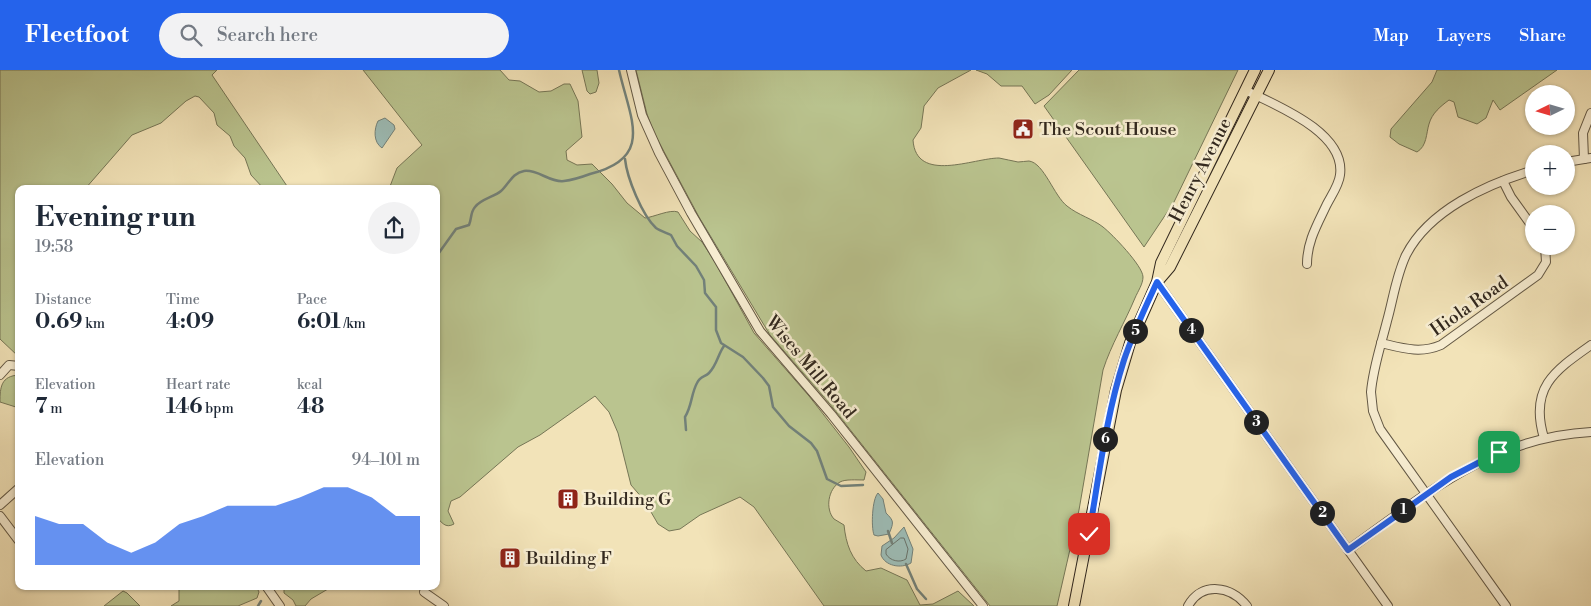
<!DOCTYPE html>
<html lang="en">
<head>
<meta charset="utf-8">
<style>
  :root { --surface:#fff; --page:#f2f2f3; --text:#1f2937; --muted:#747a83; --accent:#2563eb }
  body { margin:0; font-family:"Libre Bodoni",serif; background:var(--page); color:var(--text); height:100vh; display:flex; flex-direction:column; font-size:19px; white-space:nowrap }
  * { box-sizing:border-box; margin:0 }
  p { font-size:16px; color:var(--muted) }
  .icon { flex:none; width:28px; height:28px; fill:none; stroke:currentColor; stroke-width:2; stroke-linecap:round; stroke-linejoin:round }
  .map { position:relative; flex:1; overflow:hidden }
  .drawer { position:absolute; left:15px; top:115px; width:425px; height:405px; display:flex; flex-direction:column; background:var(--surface); border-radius:10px; box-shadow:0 1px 4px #0004 }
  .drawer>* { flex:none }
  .needle { width:32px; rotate:265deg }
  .controls { position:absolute; left:1525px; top:15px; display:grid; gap:10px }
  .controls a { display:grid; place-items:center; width:50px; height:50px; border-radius:50%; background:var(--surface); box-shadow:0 1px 4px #0004; font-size:25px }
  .pin { position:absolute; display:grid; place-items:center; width:42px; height:42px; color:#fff; margin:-21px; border-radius:10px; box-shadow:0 2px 8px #0006 }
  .km { position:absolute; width:25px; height:25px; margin:-12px; border-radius:50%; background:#222; color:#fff; font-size:14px; line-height:25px; text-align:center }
  .round { display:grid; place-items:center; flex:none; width:52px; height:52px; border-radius:26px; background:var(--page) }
  .summary { display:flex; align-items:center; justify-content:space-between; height:85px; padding:0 20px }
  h1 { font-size:28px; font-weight:700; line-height:38px }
  .stats { display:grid; grid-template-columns:repeat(3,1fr); gap:8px; height:85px; padding:5px 20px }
  .stats div { display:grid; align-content:center }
  .stats b { font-size:21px; font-weight:700 }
  .stats small { font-size:14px; font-weight:400 }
  .stats p { font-size:14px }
  .chart { height:140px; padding:10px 20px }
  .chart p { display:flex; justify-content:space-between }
  .chart svg { width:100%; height:90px; margin-top:5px; fill:var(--accent); opacity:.7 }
  header { display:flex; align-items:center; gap:30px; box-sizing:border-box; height:70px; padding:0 25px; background:var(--accent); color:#fff }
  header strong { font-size:24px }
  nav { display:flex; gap:28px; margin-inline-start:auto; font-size:18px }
  .search { width:350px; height:45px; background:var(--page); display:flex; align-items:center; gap:12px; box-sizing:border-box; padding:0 18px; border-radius:28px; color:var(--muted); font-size:19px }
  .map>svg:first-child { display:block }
</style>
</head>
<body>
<header>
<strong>Fleetfoot</strong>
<div class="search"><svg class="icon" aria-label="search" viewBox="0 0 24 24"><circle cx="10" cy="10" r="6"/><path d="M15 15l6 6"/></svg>Search here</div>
<nav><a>Map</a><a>Layers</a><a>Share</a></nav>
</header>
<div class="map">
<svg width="1591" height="536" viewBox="0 0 1591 536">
  <rect width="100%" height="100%" fill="#f2e3b8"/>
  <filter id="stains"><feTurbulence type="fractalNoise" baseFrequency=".004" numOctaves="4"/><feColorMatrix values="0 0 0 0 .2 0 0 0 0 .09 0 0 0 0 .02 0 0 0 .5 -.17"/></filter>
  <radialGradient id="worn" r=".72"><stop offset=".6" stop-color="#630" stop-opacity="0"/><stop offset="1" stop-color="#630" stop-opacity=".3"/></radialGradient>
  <!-- green -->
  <g fill="#bac48f" stroke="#767656">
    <polygon points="0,0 217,0 212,5 289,119 264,119 251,105 245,88 234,76 230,66 217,55 214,43 199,27 195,26 186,31 161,53 132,65 85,119 19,119 19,287 0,269"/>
    <path d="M363,0h137l9,10 11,1 19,11 12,-1 13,-7h6l8,17 4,36 -16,14 1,9 10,5 15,-1 20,20 15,19 18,15c9,-1 25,-9 33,-6l12,19 12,11 13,20 39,71 55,63 40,51 17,25 -2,8c-7,0 -19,-1 -24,2 -12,7 -15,27 -6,37 3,2 7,4 10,6 2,19 7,34 22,46l15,-3 26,12 13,25 13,-1 25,-13 16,15h-150l-70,-99 -14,-10 -40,18 -20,14 -11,2 -11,-7 -14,-24 -13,-15 -13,-52 -9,-21 -14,-16 -55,39 -22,12 -58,50 -9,4 -3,10 6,13c-9,5 -12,-2 -18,-7v-328h-47l8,-21 25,-23z"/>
    <polygon points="582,0 597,0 599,13 596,22 590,24 587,21"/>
    <path d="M636,0h335l-33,18 -14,18 -3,22 -8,12c3,44 61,18 86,18 6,1 13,3 19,4 4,0 7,-1 11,-1 15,2 25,35 38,45 11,9 26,13 36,21 9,7 40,39 40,50 0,7 -5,14 -8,21 -10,24 -24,47 -32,72l-24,140 -22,96h-67l-161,-203 -59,-68 -71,-118 -46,-86 -6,-17z"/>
    <polygon points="976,0 1072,0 1049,25 1035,34 1022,16 1001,16 987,4"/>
    <polygon points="1079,0 1238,0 1174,132 1144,177 1044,36"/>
    <path d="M1437,0h120l-57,40 -7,-10 -7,18 -9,6 -19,-7 -4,-15 -5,-2c-8,6 -17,13 -20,24 -3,10 -2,22 -12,28l-18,-8 -9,-7 1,-8 41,-47z"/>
    <path d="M19,305v33l-19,-6c0,-15 1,-26 19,-27z"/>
    <polygon points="179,516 256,516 259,522 257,528 238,536 171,536 179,531"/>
    <polygon points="284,516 333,516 311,529 305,536 296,536 293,530 284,523"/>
    <polygon points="123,521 127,523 140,536 104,536"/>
  </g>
  <!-- water -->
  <g fill="#9dbdb7" stroke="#72817a">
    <path d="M385,48l9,7 1,4 -13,19c-9,-6 -8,-19 -4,-27z"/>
    <path d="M878,423l5,6 3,14c8,8 8,9 3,21l-11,2 -4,-1c-3,-8 -2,-36 4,-42z"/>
    <path d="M904,457l9,22 -2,14c-10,6 -26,3 -30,-8l1,-9 12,-8z"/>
  </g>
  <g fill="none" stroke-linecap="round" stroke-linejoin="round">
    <!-- shore -->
    <path stroke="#68726a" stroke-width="1" d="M901,468h3l4,11 -2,10c-6,4 -16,2 -20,-5v-4z"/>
    <!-- stream -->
    <g stroke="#72817a" stroke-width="2.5">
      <path d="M625,89c2,19 17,56 31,69 4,3 11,5 15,7l6,11 19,20 8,14 1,13 11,14v23l5,13 22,14 20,21 6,8 4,21 16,19 22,17 6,8 10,28 14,7 22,-1"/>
      <path d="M436,187l20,-28 13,-4c3,-7 1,-12 6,-18 6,-8 19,-10 26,-16 8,-7 11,-18 23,-20 14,-2 26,12 40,10 9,-1 18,-4 26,-7 65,-16 40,-55 29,-104"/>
      <path d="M686,360l-1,-13c7,-11 6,-23 12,-34 3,-7 8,-6 12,-10 8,-8 9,-19 15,-27"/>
      <polyline points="888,461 892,473"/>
      <polyline points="906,494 917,519 926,529"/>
      <polyline points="258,536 261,531"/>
    </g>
    <!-- minor casing -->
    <g stroke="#625744" stroke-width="10">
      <g id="minor">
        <polyline points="631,0 642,45 659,83 691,143 760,261 831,344 983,536"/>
        <path d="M1245,20c30,15 101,42 95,85 -1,10 -9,21 -14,31 -9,19 -19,36 -19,58"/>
        <polyline points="1584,89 1583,63 1591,43"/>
        <polyline points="1566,92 1591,88"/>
        <polyline points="1503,111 1511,127 1534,159"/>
        <polyline points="1157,212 1388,536"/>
        <path d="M1381,273c21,5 39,11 60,2l97,-70 8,-13 -1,-16"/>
        <polyline points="0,305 9,295 19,296"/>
        <path d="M1544,368c-15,-50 10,-67 47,-93"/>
        <polyline points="0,435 19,418"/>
        <polyline points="0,446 19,471"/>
        <path d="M1348,480c77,-55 144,-113 243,-118"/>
        <polyline points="266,516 280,536"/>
        <polyline points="424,522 444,536"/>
        <path d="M1188,536c14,-25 43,-20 59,0"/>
        <path d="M1506,536l-126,-177 -7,-18 -2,-19c2,-24 10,-47 16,-71 6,-21 9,-45 19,-66 23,-45 81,-71 128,-85"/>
      </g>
    </g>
    <!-- major casing -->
    <g stroke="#32281e" stroke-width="12">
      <g id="major">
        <polyline points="1158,211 1170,197 1269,0"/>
        <polyline points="1074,536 1116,320 1130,273 1157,212 1161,193 1255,0"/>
      </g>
    </g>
    <!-- minor -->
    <use href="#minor" stroke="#f7edd1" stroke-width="8"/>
    <!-- major -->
    <use href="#major" stroke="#f2e3b8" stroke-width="10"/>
  </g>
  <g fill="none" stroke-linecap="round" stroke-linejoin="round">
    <!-- route casing -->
    <g stroke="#fff" stroke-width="10">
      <path id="route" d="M1089,464c10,-58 17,-118 35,-174 9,-27 21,-52 33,-78l191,268 103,-73 48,-25"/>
    </g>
    <!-- route -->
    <use href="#route" stroke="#2563eb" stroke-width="6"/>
  </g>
  <!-- icons -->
  <defs>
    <g id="civic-square" transform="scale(1.125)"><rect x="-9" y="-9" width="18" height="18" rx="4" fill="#8f2418" stroke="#f7edd1"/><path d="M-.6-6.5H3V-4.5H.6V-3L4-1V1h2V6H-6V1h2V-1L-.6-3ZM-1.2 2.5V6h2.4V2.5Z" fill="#fff"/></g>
    <g id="building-square" transform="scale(1.125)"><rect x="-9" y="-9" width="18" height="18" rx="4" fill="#8f2418" stroke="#f7edd1"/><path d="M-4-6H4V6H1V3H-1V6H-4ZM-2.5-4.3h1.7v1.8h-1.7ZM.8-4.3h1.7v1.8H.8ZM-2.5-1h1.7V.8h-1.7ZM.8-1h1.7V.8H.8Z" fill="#fff"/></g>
  </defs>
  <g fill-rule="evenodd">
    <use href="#civic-square" x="1023" y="59"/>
    <use href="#building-square" x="568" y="429"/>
    <use href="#building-square" x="510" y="488"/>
  </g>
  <g text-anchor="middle" stroke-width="5" stroke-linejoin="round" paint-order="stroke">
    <!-- poi labels -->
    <g font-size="18" fill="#32281e" stroke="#f7edd1" text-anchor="start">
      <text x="1039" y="65">The Scout House</text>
      <text x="584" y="435">Building G</text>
      <text x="526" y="494">Building F</text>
    </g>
    <!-- street labels -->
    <g font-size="18" fill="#32281e" stroke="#f7edd1">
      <text transform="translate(1200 100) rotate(-63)" y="6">Henry Avenue</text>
      <text transform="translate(1469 236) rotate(-35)" y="6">Hiola Road</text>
      <text transform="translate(811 297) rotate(50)" y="6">Wises Mill Road</text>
    </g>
  </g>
  <rect width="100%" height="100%" filter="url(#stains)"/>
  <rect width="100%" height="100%" fill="url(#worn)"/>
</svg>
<div class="controls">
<a><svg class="needle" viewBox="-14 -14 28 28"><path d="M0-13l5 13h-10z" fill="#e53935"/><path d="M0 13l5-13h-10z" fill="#747a83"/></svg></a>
<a>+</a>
<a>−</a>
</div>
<div class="pin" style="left:1499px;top:382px;background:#1e9e55"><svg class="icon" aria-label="arrive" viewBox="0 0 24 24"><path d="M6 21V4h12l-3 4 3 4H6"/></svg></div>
<div class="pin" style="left:1089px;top:464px;background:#d93025"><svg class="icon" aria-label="check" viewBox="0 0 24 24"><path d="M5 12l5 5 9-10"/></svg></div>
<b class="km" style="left:1403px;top:440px">1</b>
<b class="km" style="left:1322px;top:443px">2</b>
<b class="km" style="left:1256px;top:352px">3</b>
<b class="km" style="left:1191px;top:260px">4</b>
<b class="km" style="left:1135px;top:261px">5</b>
<b class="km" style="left:1105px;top:369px">6</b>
<section class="drawer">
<div class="summary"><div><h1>Evening run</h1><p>19:58</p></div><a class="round"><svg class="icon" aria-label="share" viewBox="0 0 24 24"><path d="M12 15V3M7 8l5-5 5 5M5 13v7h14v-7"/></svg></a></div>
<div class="stats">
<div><p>Distance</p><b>0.69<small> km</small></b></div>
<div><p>Time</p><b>4:09</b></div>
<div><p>Pace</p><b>6:01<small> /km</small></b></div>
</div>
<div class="stats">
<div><p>Elevation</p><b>7<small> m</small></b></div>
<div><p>Heart rate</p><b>146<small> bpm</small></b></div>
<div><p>kcal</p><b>48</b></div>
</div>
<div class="chart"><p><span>Elevation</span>94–101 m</p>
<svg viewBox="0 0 160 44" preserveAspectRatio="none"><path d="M0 44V20L10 24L20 24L30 33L40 38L50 33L60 24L70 20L80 15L90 15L100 15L110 11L120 6L130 6L140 11L150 20L160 20V44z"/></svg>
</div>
</section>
</div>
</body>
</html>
